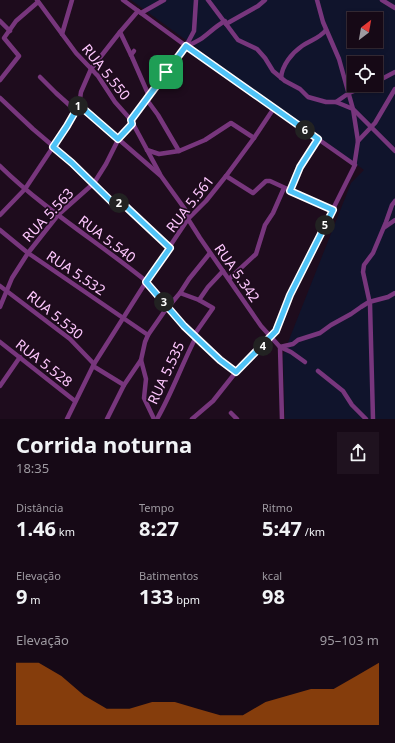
<!DOCTYPE html>
<html lang="pt">
<head>
<meta charset="utf-8">
<style>
  :root { --surface:#160916; --page:#1f121f; --text:#f1f3f6; --muted:#9e9aa1; --line:#352a35; --accent:#b45309 }
  body { margin:0; font-family:"Noto Sans",sans-serif; background:var(--page); color:var(--text); height:100vh; display:flex; flex-direction:column; font-size:15px; white-space:nowrap }
  * { box-sizing:border-box; margin:0 }
  p { font-size:13px; color:var(--muted) }
  .icon { flex:none; width:22px; height:22px; fill:none; stroke:currentColor; stroke-width:2; stroke-linecap:round; stroke-linejoin:round }
  .map { position:relative; height:419px; overflow:hidden }
  .details { display:flex; flex-direction:column; background:var(--surface); flex:1 }
  .details>* { flex:none }
  .needle { width:26px; rotate:31deg }
  .buttons { position:absolute; left:347px; top:12px; display:grid; gap:8px }
  .buttons a { display:grid; place-items:center; width:36px; height:36px; border-radius:0px; background:var(--surface); box-shadow:0 2px 6px #0003,0 0 0 1px var(--line); font-size:20px }
  .pin { position:absolute; display:grid; place-items:center; width:34px; height:34px; color:#fff; margin:-17px; border-radius:8px; box-shadow:0 2px 6px #0006 }
  .km { position:absolute; width:20px; height:20px; margin:-10px; border-radius:50%; background:#222; color:#fff; font-size:11px; line-height:20px; text-align:center }
  .round { display:grid; place-items:center; flex:none; width:42px; height:42px; border-radius:0px; background:var(--page) }
  .overview { display:flex; align-items:center; justify-content:space-between; height:68px; padding:0 16px }
  h1 { font-size:22px; font-weight:700; line-height:30px }
  .stats { display:grid; grid-template-columns:repeat(3,1fr); gap:6px; height:68px; padding:4px 16px }
  .stats div { display:grid; align-content:center }
  .stats b { font-size:20px; font-weight:700 }
  .stats small { font-size:11px; font-weight:400 }
  .stats p { font-size:11px }
  .chart { height:112px; padding:8px 16px }
  .chart p { display:flex; justify-content:space-between }
  .chart svg { width:100%; height:72px; margin-top:4px; fill:var(--accent); opacity:.7 }
  .map>svg:first-child { display:block }
</style>
</head>
<body>
<div class="map">
<svg width="395" height="419" viewBox="0 0 395 419">
  <rect width="100%" height="100%" fill="#1e0c1d"/>
  <!-- green -->
  <path fill="#10142c" fill-rule="evenodd" d="M131,0h264v419h-110l-2,-64 68,-172 13,-13zM354,19h22v22h-22zM354,63h22v22h-22z"/>
  <g fill="none" stroke-linecap="round" stroke-linejoin="round">
    <!-- street -->
    <g stroke="#78367d" stroke-width="4.5">
      <polyline points="37,0 76,53 98,76 115,102 131,120 160,174"/>
      <polyline points="123,0 204,59 355,165"/>
      <polyline points="317,0 323,22 339,59 353,109 395,151"/>
      <polyline points="382,0 395,8"/>
      <polyline points="141,13 164,0"/>
      <polyline points="0,21 10,31"/>
      <polyline points="226,24 258,6 265,0"/>
      <polyline points="120,32 131,55"/>
      <polyline points="62,34 72,0"/>
      <path d="M186,46c19,-6 23,-16 39,-25"/>
      <polyline points="134,51 131,55 132,57 149,96"/>
      <polyline points="40,77 56,93 76,111"/>
      <path d="M281,78c1,-13 11,-25 21,-32 9,-6 18,-8 24,-16"/>
      <polyline points="0,80 19,56 4,38 16,21 38,2"/>
      <polyline points="376,82 395,72"/>
      <polyline points="0,98 33,129 73,163 114,204 122,203 170,248"/>
      <polyline points="147,100 158,115 179,151"/>
      <polyline points="336,102 349,93 369,85"/>
      <polyline points="79,105 161,176 187,212 188,219 200,238 261,326 280,347 282,419"/>
      <polyline points="131,120 149,96 186,46 194,31 196,0"/>
      <polyline points="358,141 375,123 395,89"/>
      <polyline points="147,150 159,154 179,151 205,140 231,123 254,138"/>
      <path d="M0,166c45,44 98,76 146,115 14,13 25,30 37,44 16,17 35,33 53,47"/>
      <polyline points="226,176 253,193 266,181 270,181 333,210"/>
      <polyline points="290,191 301,167 318,139"/>
      <polyline points="0,215 25,189 67,126 79,105 81,92 91,69 120,32 138,11"/>
      <polyline points="385,227 395,220"/>
      <polyline points="0,230 28,253 148,335"/>
      <polyline points="229,279 256,254 265,225 273,213 284,188"/>
      <polyline points="0,286 70,339 94,364"/>
      <polyline points="180,293 199,300 213,308 194,335"/>
      <polyline points="199,300 208,287 223,271"/>
      <polyline points="0,307 12,278 28,253 58,215 94,183 106,164 120,136 132,124"/>
      <polyline points="0,342 75,401"/>
      <polyline points="280,347 293,344 298,340 320,333 331,325 351,314 361,307 369,302 388,297 395,293"/>
      <polyline points="280,347 291,352 305,362"/>
      <polyline points="93,366 124,385"/>
      <polyline points="318,371 343,391 352,405 366,419"/>
      <polyline points="0,386 20,357"/>
      <polyline points="231,413 237,419"/>
      <polyline points="67,419 94,364 146,282 188,219 206,201 226,176 254,138 274,108"/>
      <polyline points="107,419 124,385 141,360"/>
      <polyline points="154,419 144,398 146,379 141,360 145,342 148,335 164,312 180,293 189,279 210,253"/>
      <path d="M157,419c15,-26 25,-55 39,-82"/>
      <polyline points="192,419 213,401 236,372 272,337 279,326 290,295 354,167 358,141 353,109 336,102 326,102 308,97 300,89 285,81 273,71 265,58 257,49 238,40 208,0"/>
      <polyline points="373,419 370,304 363,272 364,265 373,253 386,222 392,205 395,201"/>
    </g>
  </g>
  <g fill="none" stroke-linecap="round" stroke-linejoin="round">
    <!-- route casing -->
    <g stroke="#fff" stroke-width="8">
      <polygon id="route" points="186,46 318,139 300,167 290,191 333,210 290,295 276,331 236,372 220,360 184,326 146,282 170,248 122,203 114,204 72,163 53,147 67,126 79,105 118,139 132,124 131,120"/>
    </g>
    <!-- route -->
    <use href="#route" stroke="#4fc3f7" stroke-width="5"/>
  </g>
  <g text-anchor="middle" stroke-width="3.5" stroke-linejoin="round" paint-order="stroke">
    <!-- street labels -->
    <g font-size="14" fill="#ffc8ff" stroke="#1e0c1d">
      <text transform="translate(106 72) rotate(51)" y="5">RUA 5.550</text>
      <text transform="translate(190 204) rotate(-52)" y="5">RUA 5.561</text>
      <text transform="translate(48 215) rotate(-47)" y="5">RUA 5.563</text>
      <text transform="translate(107 239) rotate(37)" y="5">RUA 5.540</text>
      <text transform="translate(76 273) rotate(34)" y="5">RUA 5.532</text>
      <text transform="translate(237 273) rotate(55)" y="5">RUA 5.342</text>
      <text transform="translate(55 315) rotate(39)" y="5">RUA 5.530</text>
      <text transform="translate(44 363) rotate(38)" y="5">RUA 5.528</text>
      <text transform="translate(166 373) rotate(-65)" y="5">RUA 5.535</text>
    </g>
  </g>
</svg>
<div class="buttons">
<a><svg class="needle" viewBox="-14 -14 28 28"><path d="M0-13l5 13h-10z" fill="#e53935"/><path d="M0 13l5-13h-10z" fill="#9e9aa1"/></svg></a>
<a><svg class="icon" aria-label="locate" viewBox="0 0 24 24"><circle cx="12" cy="12" r="6"/><path d="M12 2v4M12 18v4M2 12h4M18 12h4"/></svg></a>
</div>
<div class="pin" style="left:166px;top:72px;background:#1e9e55"><svg class="icon" aria-label="arrive" viewBox="0 0 24 24"><path d="M6 21V4h12l-3 4 3 4H6"/></svg></div>
<b class="km" style="left:78px;top:106px">1</b>
<b class="km" style="left:119px;top:203px">2</b>
<b class="km" style="left:164px;top:302px">3</b>
<b class="km" style="left:263px;top:346px">4</b>
<b class="km" style="left:325px;top:225px">5</b>
<b class="km" style="left:305px;top:130px">6</b>
</div>
<section class="details">
<div class="overview"><div><h1>Corrida noturna</h1><p>18:35</p></div><a class="round"><svg class="icon" aria-label="share" viewBox="0 0 24 24"><path d="M12 15V3M7 8l5-5 5 5M5 13v7h14v-7"/></svg></a></div>
<div class="stats">
<div><p>Distância</p><b>1.46<small> km</small></b></div>
<div><p>Tempo</p><b>8:27</b></div>
<div><p>Ritmo</p><b>5:47<small> /km</small></b></div>
</div>
<div class="stats">
<div><p>Elevação</p><b>9<small> m</small></b></div>
<div><p>Batimentos</p><b>133<small> bpm</small></b></div>
<div><p>kcal</p><b>98</b></div>
</div>
<div class="chart"><p><span>Elevação</span>95–103 m</p>
<svg viewBox="0 0 160 44" preserveAspectRatio="none"><path d="M0 44V6L10 6L20 14L30 26L40 34L50 34L60 30L70 30L80 34L90 38L100 38L110 30L120 26L130 22L140 22L150 14L160 6V44z"/></svg>
</div>
</section>
</body>
</html>
